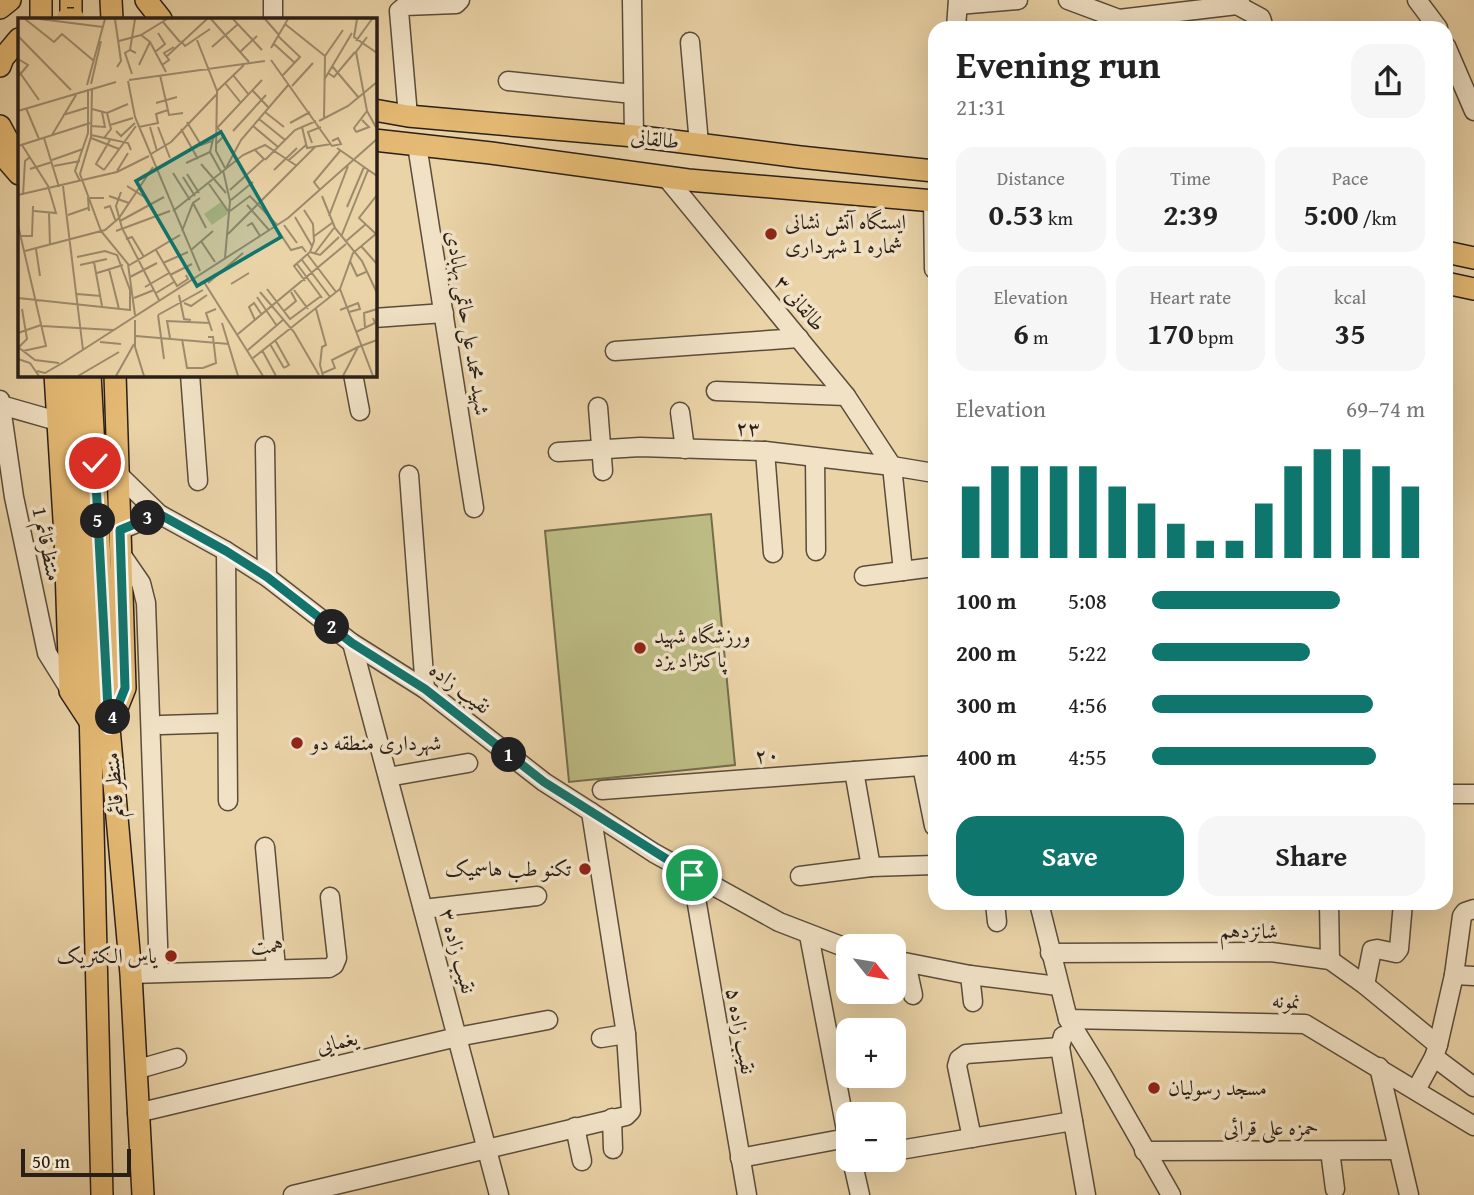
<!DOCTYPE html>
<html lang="en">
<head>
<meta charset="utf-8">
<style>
  :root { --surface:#fff; --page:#f6f6f6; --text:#222; --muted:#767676; --accent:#0f766e }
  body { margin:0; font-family:"Gentium Book Plus",Amiri,serif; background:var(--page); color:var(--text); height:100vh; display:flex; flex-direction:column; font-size:26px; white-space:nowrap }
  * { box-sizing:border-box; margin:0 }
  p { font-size:23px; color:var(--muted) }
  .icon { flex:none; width:38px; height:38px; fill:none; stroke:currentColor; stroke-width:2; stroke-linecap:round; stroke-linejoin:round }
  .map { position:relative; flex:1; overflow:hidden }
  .panel { position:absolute; left:928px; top:21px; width:525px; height:889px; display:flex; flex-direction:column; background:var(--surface); border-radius:21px; box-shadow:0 7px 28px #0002 }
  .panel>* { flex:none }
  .needle { width:46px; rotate:120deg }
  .controls { position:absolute; left:836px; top:934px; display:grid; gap:14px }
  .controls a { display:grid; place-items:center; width:70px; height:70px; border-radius:14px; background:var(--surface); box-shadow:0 7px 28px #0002; font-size:35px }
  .scale { position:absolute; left:21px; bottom:18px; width:110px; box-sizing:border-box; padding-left:7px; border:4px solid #2a1f17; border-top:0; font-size:19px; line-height:24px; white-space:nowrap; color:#2a1f17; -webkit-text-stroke:5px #f1e2c6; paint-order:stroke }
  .pin { position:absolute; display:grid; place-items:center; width:60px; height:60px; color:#fff; margin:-30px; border:4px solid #fff; border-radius:50%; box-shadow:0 2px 7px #0007 }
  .km { position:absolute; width:35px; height:35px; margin:-18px; border-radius:50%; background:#222; color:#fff; font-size:19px; line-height:35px; text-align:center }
  .round { display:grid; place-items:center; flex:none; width:74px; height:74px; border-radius:21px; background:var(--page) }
  .head { display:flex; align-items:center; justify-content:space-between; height:119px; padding:0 28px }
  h1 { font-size:38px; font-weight:700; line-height:52px }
  .metrics { display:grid; grid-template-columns:repeat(3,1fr); gap:10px; height:119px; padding:7px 28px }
  .metrics div { display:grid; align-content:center; border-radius:18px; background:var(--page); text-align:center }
  .metrics b { font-size:30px; font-weight:700 }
  .metrics small { font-size:19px; font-weight:400 }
  .metrics p { font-size:19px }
  .chart { height:196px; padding:14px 28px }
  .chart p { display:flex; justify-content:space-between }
  .chart svg { width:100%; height:126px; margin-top:7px; stroke:var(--accent); stroke-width:6 }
  .action { display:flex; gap:14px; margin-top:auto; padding:14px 28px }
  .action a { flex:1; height:80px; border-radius:21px; background:var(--accent); color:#fff; font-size:28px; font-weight:700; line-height:80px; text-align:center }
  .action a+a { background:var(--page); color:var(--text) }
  ul { padding:0 28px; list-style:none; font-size:23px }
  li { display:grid; grid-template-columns:112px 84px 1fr; align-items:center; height:52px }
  li i { height:18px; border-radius:9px; background:var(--accent) }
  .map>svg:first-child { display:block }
</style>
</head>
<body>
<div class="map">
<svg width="1474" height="1195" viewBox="0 0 1474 1195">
  <rect width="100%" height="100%" fill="#ead3a7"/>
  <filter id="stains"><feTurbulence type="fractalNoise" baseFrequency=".00286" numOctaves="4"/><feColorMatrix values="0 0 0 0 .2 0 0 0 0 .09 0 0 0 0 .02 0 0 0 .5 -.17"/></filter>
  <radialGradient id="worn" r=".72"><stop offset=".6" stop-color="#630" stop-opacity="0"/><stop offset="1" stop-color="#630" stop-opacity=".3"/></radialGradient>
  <!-- green -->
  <polygon fill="#bcbb83" stroke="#736d4d" stroke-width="2" points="711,514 735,765 569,782 545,531"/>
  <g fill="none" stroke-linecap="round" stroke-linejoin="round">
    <!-- minor casing -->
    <g stroke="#5a4c3b" stroke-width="21">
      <g id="minor">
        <polyline points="273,0 273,19"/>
        <polyline points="632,0 634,136"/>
        <polyline points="1068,0 1119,19 1237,5 1240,0"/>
        <polyline points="1417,0 1438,28"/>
        <polyline points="958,5 1018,0"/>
        <polyline points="1237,5 1261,18 1264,28"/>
        <polyline points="956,28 958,0"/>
        <polyline points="690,42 699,144"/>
        <polyline points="1446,46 1474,111"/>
        <polyline points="508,81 633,94"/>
        <polyline points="408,116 399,11 405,6 456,4 460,0"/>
        <polyline points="417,145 474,508"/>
        <polyline points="665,176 846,396 892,466 903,571"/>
        <polyline points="933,201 934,269"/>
        <polyline points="374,318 444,313"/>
        <polyline points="615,351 799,338"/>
        <polyline points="190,374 198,481"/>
        <polyline points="353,374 360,411"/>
        <polyline points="716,391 846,396"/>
        <polyline points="0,400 14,497 47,653 70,690"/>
        <polyline points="1,405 57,421"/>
        <polyline points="598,407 603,471"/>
        <polyline points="680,412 685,449"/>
        <polyline points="265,446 267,577"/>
        <polyline points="765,451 773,553"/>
        <polyline points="558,452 640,447 765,451 892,466 934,473"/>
        <polyline points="815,458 816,551"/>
        <polyline points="118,474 159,514 226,551 267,577 352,643 425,689 544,782 591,812 654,853 779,922 849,949"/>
        <polyline points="409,475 425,689"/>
        <polyline points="120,530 159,514"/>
        <polyline points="226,551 228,801"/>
        <polyline points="121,554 141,583 146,603 159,972"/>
        <polyline points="864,576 934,567"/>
        <polyline points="352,643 499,1195"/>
        <polyline points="161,725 226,723"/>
        <polyline points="922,766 934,826"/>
        <polyline points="854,771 871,867"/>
        <polyline points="388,777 468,763"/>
        <polyline points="602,790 934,765"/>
        <polyline points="1446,794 1474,794"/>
        <polyline points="265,847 276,968"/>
        <polyline points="692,875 747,1195"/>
        <polyline points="800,876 871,867 934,865"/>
        <polyline points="995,903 997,922"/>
        <polyline points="1039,903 1068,1019 1102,1074 1171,1195"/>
        <polyline points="1329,903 1330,960"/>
        <polyline points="423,909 537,896"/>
        <polyline points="809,935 849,1146"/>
        <polyline points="1050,953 1271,952 1330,960 1365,985 1438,1045 1434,1057 1474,1087"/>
        <polyline points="894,960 970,975 1058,986"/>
        <polyline points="906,963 913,995"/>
        <polyline points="131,974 329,968 334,965 337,958 330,897"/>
        <polyline points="970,975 973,1002"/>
        <polyline points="1454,975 1474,976"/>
        <polyline points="1365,985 1372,950 1377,949 1396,953 1399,949 1403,903"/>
        <polyline points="1068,1019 1305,1024 1474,1126"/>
        <polyline points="1063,1036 1060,1047 1086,1195"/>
        <polyline points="601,1038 626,1034"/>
        <polyline points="1438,1045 1454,975 1462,916 1465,912 1474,909"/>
        <polyline points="1379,1067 1409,1195"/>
        <polyline points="135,1070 177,1058"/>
        <polyline points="1416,1090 1434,1057"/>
        <polyline points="137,1113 457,1037 548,1020"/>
        <polyline points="612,1118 613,1149"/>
        <polyline points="575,1127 582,1161"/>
        <polyline points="972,1138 957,1066 959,1059 966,1054 1060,1047"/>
        <polyline points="894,1151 1073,1121"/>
        <polyline points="1144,1151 1398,1150"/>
        <polyline points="1330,1151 1335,1189"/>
        <polyline points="740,1158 847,1138"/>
        <polyline points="852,1160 860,1195"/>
        <polyline points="293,1195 626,1116 631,1111 626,1034 591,812"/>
      </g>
    </g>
    <!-- major casing -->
    <g stroke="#2a1f17" stroke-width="24">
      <g id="major">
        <polyline points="71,0 71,19"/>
        <polyline points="111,0 112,19"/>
        <polyline points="146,0 161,19"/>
        <polyline points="0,8 10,0"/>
        <polyline points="41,19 41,0"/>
        <polyline points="0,66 3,58 19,39"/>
        <polyline points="374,110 408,116 634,136 800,157 934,171"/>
        <polyline points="0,126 7,139 19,152"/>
        <polyline points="374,140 491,153 688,180 934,201"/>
        <polyline points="0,152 19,174"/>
        <polyline points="1446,252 1474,258"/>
        <polyline points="1446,283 1474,289"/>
        <polyline points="55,374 65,536 70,691 89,720"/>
        <polyline points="74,374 89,667 102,1195"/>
        <polyline points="90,374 109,728 131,974 143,1195"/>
        <polyline points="111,723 125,688 115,374"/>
      </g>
    </g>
    <!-- minor -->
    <use href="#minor" stroke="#f1e2c6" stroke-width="18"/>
    <!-- major -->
    <use href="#major" stroke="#e5ba74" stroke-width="21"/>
    <!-- major-bridge casing -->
    <g stroke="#2a1f17" stroke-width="24" stroke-linecap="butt">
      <polyline id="major-bridge" points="67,19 74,19"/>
    </g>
    <!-- major-bridge -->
    <use href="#major-bridge" stroke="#e5ba74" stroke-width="21"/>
  </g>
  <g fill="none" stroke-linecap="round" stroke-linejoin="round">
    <!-- route casing -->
    <g stroke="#fff" stroke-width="14">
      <polyline id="route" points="95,463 109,728 125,688 120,530 159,514 226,551 267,577 352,643 425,689 544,782 692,875"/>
    </g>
    <!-- route -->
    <use href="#route" stroke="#0f766e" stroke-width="9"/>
  </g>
  <!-- markers -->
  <g fill="#8f2418" stroke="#f1e2c6" stroke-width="2.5">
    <circle cx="771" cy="234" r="7"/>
    <circle cx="640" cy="648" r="7"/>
    <circle cx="297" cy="743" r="7"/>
    <circle cx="585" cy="869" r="7"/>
    <circle cx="171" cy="956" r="7"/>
    <circle cx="1154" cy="1088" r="7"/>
  </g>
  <g text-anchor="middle" stroke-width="7" stroke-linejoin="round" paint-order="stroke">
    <!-- street labels -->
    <g font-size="21" fill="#2a1f17" stroke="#f1e2c6">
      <text transform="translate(655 139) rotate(7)" y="7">طالقانی</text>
      <text transform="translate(800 303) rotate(50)" y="7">طالقانی ۳</text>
      <text transform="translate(468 323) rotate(81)" y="7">شهید محمد علی حاتمی بهابادی</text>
      <text transform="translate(748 428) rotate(2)" y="7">۲۳</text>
      <text transform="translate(47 544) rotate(78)" y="7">منتظرقائم 1</text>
      <text transform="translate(460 688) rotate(37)" y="7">نقیب زاده</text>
      <text transform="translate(767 755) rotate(-4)" y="7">۲۰</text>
      <text transform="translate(114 785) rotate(-95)" y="7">منتظر قائم</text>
      <text transform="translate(1249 931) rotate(1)" y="7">شانزدهم</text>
      <text transform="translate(267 946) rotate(-2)" y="7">همت</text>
      <text transform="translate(458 951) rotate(75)" y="7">نقیب زاده ۳</text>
      <text transform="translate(1286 1001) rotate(3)" y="7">نمونه</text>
      <text transform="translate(741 1031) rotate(80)" y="7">نقیب زاده ۵</text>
      <text transform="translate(337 1042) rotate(-13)" y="7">یغمایی</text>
      <text x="1271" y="1135">حمزه علی قرائی</text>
    </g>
    <!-- poi labels -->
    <g font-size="21" fill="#2a1f17" stroke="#f1e2c6" text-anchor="start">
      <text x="785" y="229">ایستگاه آتش نشانی<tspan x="785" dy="24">شماره 1 شهرداری</tspan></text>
      <text x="654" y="643">ورزشگاه شهید<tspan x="654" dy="24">پاکنژاد یزد</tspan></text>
      <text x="311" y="750">شهرداری منطقه دو</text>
      <text x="571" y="876" text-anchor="end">تکنو طب هاسمیک</text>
      <text x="157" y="963" text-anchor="end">یاس الکتریک</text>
      <text x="1168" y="1095">مسجد رسولیان</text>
    </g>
  </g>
  <!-- overview -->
  <g transform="translate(18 18)">
    <rect width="359" height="359" fill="#ead3a7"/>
    <path d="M203,184l8,11 -17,12 -8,-11z" fill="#bcbb83"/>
    <path fill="none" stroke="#9d8b6d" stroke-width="2" d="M7,1l29,23 8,-8 32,27M22,1l63,8M97,1l6,42 -4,6M117,1l-5,31 6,3M193,1l38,43M215,1l29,31M247,1l14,16M339,1l-3,18 23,16M145,4l17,20M267,6l40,32M123,17l9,7 16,30M0,18l53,54M260,18l22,21 -17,18M349,19l-11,15 11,59 10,18M179,22l20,51 -1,60 9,17M101,23l22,-6 26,-16M163,23l4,5 25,-17M338,23l16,-22M256,26l21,19M194,29l26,-23M253,30l17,-29M112,32l-5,3 7,21M137,34l10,-8 -7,-11M222,34l17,-16M148,39l41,-38M0,41l10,6 -10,12M253,42l61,86 9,-2 -3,-6 -6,3M121,47l11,-23M144,47l7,-5 -5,-7 10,-6M314,48l27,32M0,52l21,30M310,55l6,4 21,-25M142,57l9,40 14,-2M215,57l16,20M111,62l136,-19M306,62l28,-47M110,63l7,36 65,154M207,65l16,20M73,66l10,-43M69,67l18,-66M274,68l21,-23M74,71l-1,48 -11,37 21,57 27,33 7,51M199,73l27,-26M235,73l16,17M138,85l21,-6M8,90l13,31M74,91l15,4 21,-9M0,93l98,-29M247,94l19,15M45,97l26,-8M241,101l26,21M306,101l1,-63 18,-26M301,103l29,-15 29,-24M169,104l14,23 11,-4M272,105l20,-11M92,107l23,-7M73,108l14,1 -3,-15M235,108l25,21M121,109l19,-4 -2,-9 12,-4M132,109l7,24M140,109l12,31M284,109l5,21 24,-4M199,110l45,-48M163,111l17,30M98,113l5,5 14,-13M215,113l33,-36M338,114l-2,-4 13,-17M338,114l13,-5 -7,-7M34,117l24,-40M73,117l37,8 3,7M196,117l-4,17 11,20M26,120l15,49M73,120l28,11M86,120l7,-9 -4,-16M294,125l-4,-11 13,-5M198,126l8,-8 -7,-9M4,127l26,41 8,27 -22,-2M0,128l72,-23M319,130l40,28M133,136l20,-12 46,-48M34,142l31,-11M247,142l30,-30 21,-9M271,142l17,-15M168,145l24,-11M183,146l25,29M36,148l26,-5M208,150l15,-28 48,-56M12,151l22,-7M86,152l32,-44M86,152l-8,-6 14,-24M205,152l7,31 -5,57M256,152l23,-22M99,153l11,-18M155,155l17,27M169,156l12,19M165,159l12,19M62,163l-5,-10 13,-38v-44M191,166l19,27M45,168l20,164M109,168l19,12 12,20M212,172l34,-31 -9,-9M302,172l-6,-8 26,-31M103,174l-5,14 6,22 37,72M0,177l99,-23 32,-16M5,177l2,-34 5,-4M91,178l20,7M304,178l13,32 27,33 15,32M213,182l22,-18M175,185l13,25M229,187l22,25M329,189l17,-40M86,190l6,-2 6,16M286,192l9,14 1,17 -4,11 -16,14 11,15M71,193l-1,-13h16M155,193l70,-56 22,-10 32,21M212,193l20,-15 27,29M31,194l1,34M50,197l20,-7M311,198l19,-50M277,199l17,29M102,203l44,-24M0,207l28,121 -23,5M266,207l13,18M229,208l5,-3 8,13M259,211l14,21 11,-3 4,5M98,213l54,-20M164,213l11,-28 7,-5M210,216l87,-87M358,216l-17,-16 18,-23M3,218h11l1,-30M295,219l19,-14M323,219l27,-67M108,221l6,-2 12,20M183,223l14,21M327,224l21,-18M343,228l16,18M18,231l4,27M138,232l21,36 11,-7 -2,-4M173,232l22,-19M7,233l80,-21 14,-12 34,-51M292,234l10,3 19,-18M297,235l19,-25M290,237l28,37M59,239l28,-6 12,4 13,35v21M284,242l28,37M332,243l7,15 9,-4M76,244l8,44M145,245l25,-11M279,246l25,34M62,247l27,-6M110,248l52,-31M91,251l10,40M79,255l26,-8M152,257l22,-11M112,259l27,-14M186,264l59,94M190,265l35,-30M213,266l18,-11M127,269l24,-14M249,271l23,30 31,-23M322,271l33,87M276,272l14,19M242,274l34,40 25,43M138,275l18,-11M59,276l24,2M161,277l5,24 7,1M239,279l20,29M0,280l112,12M116,280l20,-8M166,285l7,3 16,-11M298,291l10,36 -4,2 -2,18 3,11M322,292l18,-7 2,6 -11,3M266,293l12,-10 -5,-9M140,297l45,-25M140,297l6,44M117,302v27l9,29M237,302l-6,-13 5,-4 8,12M204,305l16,53M24,308l71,4M347,310l-1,-15 13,-4M194,313l-6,-18 10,-4M338,314l19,-9 -2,-5M0,315l23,-8M220,316l108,-90M118,318l93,8M152,320l-3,-17 43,2M164,321l5,29h16l13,-5 -3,-26h-5M257,322l14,25 -5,3M82,324l21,2M252,326l14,24M0,329l17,13 24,3M1,329l8,-8 -5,-30M230,332l36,-31M244,332l14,26M235,340l87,-69 13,-36 24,-20M0,341l12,4 9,13M19,353l8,2 19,-11 224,-144 89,-79M305,355l12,-5 -3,-8 26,-13M60,358l41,-24M98,358l18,-32M325,358l15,-29 19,-7"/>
    <path fill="#0f766e" fill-opacity="0.15" stroke="#0f766e" stroke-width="3.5" d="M203,114l60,105 -84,49 -61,-105z"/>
    <rect width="359" height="359" fill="none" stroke="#2a1f17" stroke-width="3.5"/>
  </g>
  <rect width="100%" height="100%" filter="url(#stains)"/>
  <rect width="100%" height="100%" fill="url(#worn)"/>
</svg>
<div class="controls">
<a><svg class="needle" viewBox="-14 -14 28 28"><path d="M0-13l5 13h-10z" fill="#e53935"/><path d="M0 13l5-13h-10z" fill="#767676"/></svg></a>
<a>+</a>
<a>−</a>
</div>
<div class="scale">50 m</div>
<div class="pin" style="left:692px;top:875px;background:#1e9e55"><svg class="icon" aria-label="arrive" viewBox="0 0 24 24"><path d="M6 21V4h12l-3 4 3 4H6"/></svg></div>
<div class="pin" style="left:95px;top:463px;background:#d93025"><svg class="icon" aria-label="check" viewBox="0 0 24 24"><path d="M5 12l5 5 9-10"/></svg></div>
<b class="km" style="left:509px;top:755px">1</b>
<b class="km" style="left:332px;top:627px">2</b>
<b class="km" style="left:148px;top:518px">3</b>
<b class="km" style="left:113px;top:717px">4</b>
<b class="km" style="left:98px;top:521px">5</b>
<section class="panel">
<div class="head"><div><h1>Evening run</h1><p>21:31</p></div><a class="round"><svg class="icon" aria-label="share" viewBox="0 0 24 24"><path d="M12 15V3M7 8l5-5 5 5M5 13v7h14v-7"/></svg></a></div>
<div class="metrics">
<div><p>Distance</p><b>0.53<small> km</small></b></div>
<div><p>Time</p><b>2:39</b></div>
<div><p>Pace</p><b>5:00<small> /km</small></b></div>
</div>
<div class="metrics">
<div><p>Elevation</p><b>6<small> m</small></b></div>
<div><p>Heart rate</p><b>170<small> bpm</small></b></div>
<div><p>kcal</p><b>35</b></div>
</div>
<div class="chart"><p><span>Elevation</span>69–74 m</p>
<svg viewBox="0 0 160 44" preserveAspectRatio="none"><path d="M5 44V19M15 44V12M25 44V12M35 44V12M45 44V12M55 44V19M65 44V25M75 44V32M85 44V38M95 44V38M105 44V25M115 44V12M125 44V6M135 44V6M145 44V12M155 44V19"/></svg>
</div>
<ul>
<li><b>100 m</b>5:08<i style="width:69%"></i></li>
<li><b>200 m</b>5:22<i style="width:58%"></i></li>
<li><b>300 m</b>4:56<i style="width:81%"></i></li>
<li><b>400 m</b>4:55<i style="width:82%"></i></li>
</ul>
<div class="action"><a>Save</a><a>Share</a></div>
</section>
</div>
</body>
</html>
